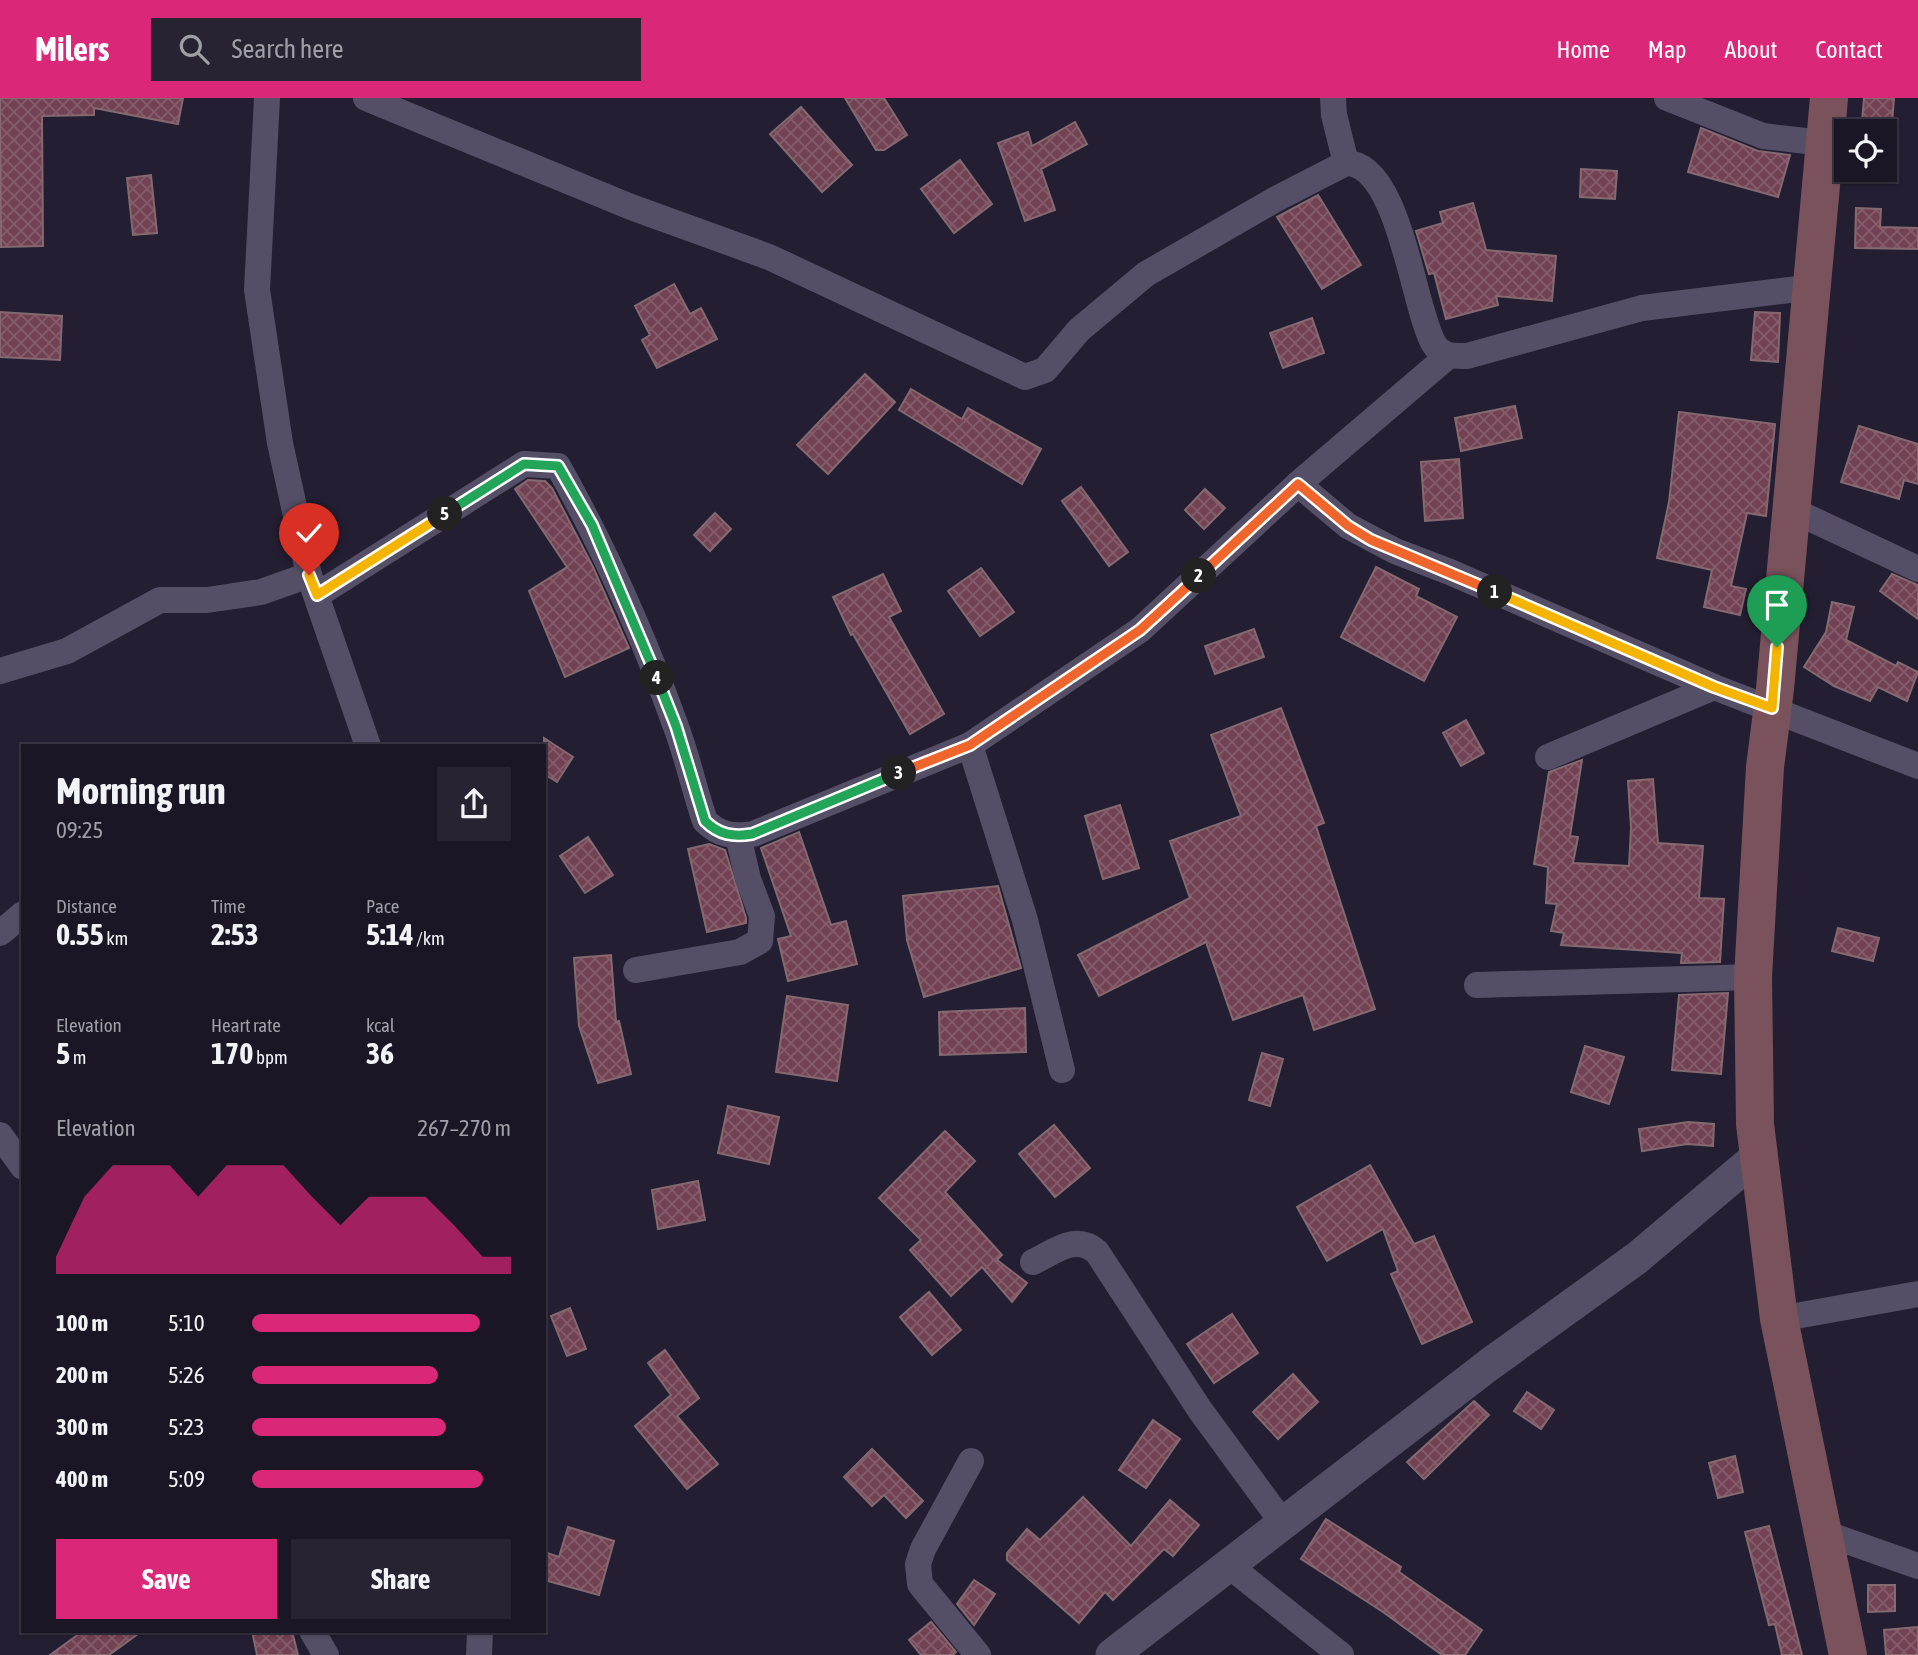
<!DOCTYPE html>
<html lang="en">
<head>
<meta charset="utf-8">
<style>
  :root { --surface:#1a1625; --page:#272332; --text:#f1f3f6; --muted:#9f9fa7; --line:#383542; --accent:#db2777 }
  body { margin:0; font-family:"Asap Condensed",sans-serif; background:var(--page); color:var(--text); height:100vh; display:flex; flex-direction:column; font-size:26px; white-space:nowrap }
  * { box-sizing:border-box; margin:0 }
  p { font-size:23px; color:var(--muted) }
  .icon { flex:none; width:38px; height:38px; fill:none; stroke:currentColor; stroke-width:2; stroke-linecap:round; stroke-linejoin:round }
  .map { position:relative; flex:1; overflow:hidden }
  .drawer { position:absolute; left:21px; top:646px; width:525px; height:889px; display:flex; flex-direction:column; background:var(--surface); border-radius:0px; box-shadow:0 2px 5px #0004,0 0 0 2px var(--line) }
  .drawer>* { flex:none }
  .controls { position:absolute; left:1834px; top:21px; display:grid; gap:14px }
  .controls a { display:grid; place-items:center; width:63px; height:63px; border-radius:0px; background:var(--surface); box-shadow:0 2px 5px #0004,0 0 0 2px var(--line); font-size:35px }
  .pin { position:absolute; display:grid; place-items:center; width:60px; height:60px; color:#fff; margin:-72px -30px; border-radius:50% 50% 50% 0; rotate:-45deg; box-shadow:0 0 7px #0007 }
  .pin .icon { rotate:45deg }
  .km { position:absolute; width:35px; height:35px; margin:-18px; border-radius:50%; background:#222; color:#fff; font-size:19px; line-height:35px; text-align:center }
  .round { display:grid; place-items:center; flex:none; width:74px; height:74px; border-radius:0px; background:var(--page) }
  .overview { display:flex; align-items:center; justify-content:space-between; height:119px; padding:0 35px }
  h1 { font-size:38px; font-weight:700; line-height:52px }
  .figures { display:grid; grid-template-columns:repeat(3,1fr); gap:10px; height:119px; padding:7px 35px }
  .figures div { display:grid; align-content:center }
  .figures b { font-size:30px; font-weight:700 }
  .figures small { font-size:19px; font-weight:400 }
  .figures p { font-size:19px }
  .chart { height:196px; padding:14px 35px }
  .chart p { display:flex; justify-content:space-between }
  .chart svg { width:100%; height:126px; margin-top:7px; fill:var(--accent); opacity:.7 }
  .primary-button { display:flex; gap:14px; margin-top:auto; padding:14px 35px }
  .primary-button a { flex:1; height:80px; border-radius:0px; background:var(--accent); color:#fff; font-size:28px; font-weight:700; line-height:80px; text-align:center }
  .primary-button a+a { background:var(--page); color:var(--text) }
  ul { padding:0 35px; list-style:none; font-size:23px }
  li { display:grid; grid-template-columns:112px 84px 1fr; align-items:center; height:52px }
  li i { height:18px; border-radius:9px; background:var(--accent) }
  header { display:flex; align-items:center; gap:42px; box-sizing:border-box; height:98px; padding:0 35px; background:var(--accent); color:#fff }
  header strong { font-size:33px }
  nav { display:flex; gap:38px; margin-inline-start:auto; font-size:24px }
  .search { width:490px; height:63px; background:var(--page); display:flex; align-items:center; gap:18px; box-sizing:border-box; padding:0 24px; border-radius:0px; color:var(--muted); font-size:26px }
  .map>svg:first-child { display:block }
</style>
</head>
<body>
<header>
<strong>Milers</strong>
<div class="search"><svg class="icon" aria-label="search" viewBox="0 0 24 24"><circle cx="10" cy="10" r="6"/><path d="M15 15l6 6"/></svg>Search here</div>
<nav><a>Home</a><a>Map</a><a>About</a><a>Contact</a></nav>
</header>
<div class="map">
<svg width="1918" height="1557" viewBox="0 0 1918 1557">
  <defs>
    <pattern id="building-cross-hatch" width="8" height="8" patternUnits="userSpaceOnUse" patternTransform="scale(1.75)"><rect width="8" height="8" fill="#724253"/><path d="M0 0l8 8M0 8l8-8" fill="none" stroke="#855c6b"/></pattern>
  </defs>
  <rect width="100%" height="100%" fill="#231e31"/>
  <!-- building -->
  <g fill="url(#building-cross-hatch)" stroke="#846971" stroke-width="2">
    <polygon points="0,0 183,0 178,26 94,10 94,17 42,18 43,148 1,149"/>
    <polygon points="845,0 884,0 907,37 884,52 876,52"/>
    <polygon points="1864,0 1894,0 1892,26 1862,23"/>
    <polygon points="801,9 852,67 822,94 770,36"/>
    <polygon points="1075,24 1087,46 1041,71 1055,112 1025,123 998,45 1028,34 1032,48"/>
    <polygon points="1701,30 1758,53 1790,57 1778,99 1688,74"/>
    <polygon points="960,62 992,106 954,135 921,91"/>
    <polygon points="1581,71 1617,73 1615,101 1580,99"/>
    <polygon points="151,77 157,135 133,137 127,80"/>
    <polygon points="1318,97 1361,167 1322,191 1277,119"/>
    <polygon points="1473,105 1486,152 1556,158 1552,203 1496,198 1498,207 1446,221 1434,175 1429,176 1416,133 1443,125 1440,114"/>
    <polygon points="1856,110 1881,111 1880,129 1918,130 1918,151 1855,150"/>
    <polygon points="674,186 690,216 701,210 717,241 657,270 642,242 650,237 635,208"/>
    <polygon points="0,214 62,218 60,262 0,259"/>
    <polygon points="1755,214 1780,215 1778,264 1751,262"/>
    <polygon points="1312,220 1324,255 1283,270 1270,235"/>
    <polygon points="865,276 895,304 828,376 797,347"/>
    <polygon points="911,291 962,321 968,310 1041,351 1022,386 899,312"/>
    <polygon points="1515,308 1522,340 1461,353 1455,320"/>
    <polygon points="1679,314 1775,326 1766,418 1747,415 1731,488 1746,491 1740,517 1704,509 1712,472 1657,460 1669,404"/>
    <polygon points="1859,328 1918,346 1918,386 1904,382 1899,401 1841,384"/>
    <polygon points="1459,361 1463,420 1425,423 1421,364"/>
    <polygon points="528,382 545,383 552,390 593,469 629,550 565,579 529,493 567,469 515,391"/>
    <polygon points="1081,389 1128,454 1109,468 1062,403"/>
    <polygon points="1205,391 1225,410 1204,431 1185,412"/>
    <polygon points="715,415 731,431 710,453 694,437"/>
    <polygon points="1376,469 1419,491 1416,498 1457,519 1424,583 1341,539"/>
    <polygon points="981,470 1014,514 980,538 948,493"/>
    <polygon points="883,476 901,513 889,519 944,616 910,636 853,536 851,537 833,499"/>
    <polygon points="1892,476 1918,487 1918,521 1880,493"/>
    <polygon points="1832,504 1854,509 1846,542 1896,568 1898,564 1918,574 1907,603 1878,589 1870,603 1834,588 1804,569 1826,534"/>
    <polygon points="1254,531 1264,559 1215,576 1205,548"/>
    <polygon points="1281,610 1324,725 1316,728 1375,911 1314,932 1303,897 1233,922 1206,844 1099,898 1078,857 1190,800 1170,743 1241,718 1211,637"/>
    <polygon points="1466,622 1484,655 1461,668 1443,635"/>
    <polygon points="544,640 573,659 557,684 544,676"/>
    <polygon points="1582,662 1570,738 1578,739 1573,765 1629,768 1631,730 1628,683 1653,681 1658,745 1703,748 1699,800 1724,801 1720,864 1681,865 1682,855 1561,847 1564,835 1551,833 1557,806 1546,805 1548,769 1534,766 1549,674"/>
    <polygon points="1120,707 1139,770 1103,781 1085,718"/>
    <polygon points="799,734 831,827 846,823 857,866 788,883 778,841 791,838 761,750"/>
    <polygon points="588,739 613,777 585,795 560,758"/>
    <polygon points="709,746 725,752 746,820 746,825 707,834 688,751"/>
    <polygon points="998,788 1021,870 924,899 907,842 903,798"/>
    <polygon points="1838,830 1879,840 1873,863 1832,853"/>
    <polygon points="611,857 616,924 619,923 631,976 598,985 579,928 574,860"/>
    <polygon points="1728,895 1721,976 1672,972 1679,897"/>
    <polygon points="787,898 848,907 837,983 776,974"/>
    <polygon points="1025,910 1026,954 940,957 939,914"/>
    <polygon points="1585,948 1624,959 1609,1006 1571,994"/>
    <polygon points="1262,955 1283,961 1270,1008 1249,1002"/>
    <polygon points="728,1008 779,1019 769,1066 718,1055"/>
    <polygon points="1688,1024 1714,1026 1713,1048 1687,1046 1642,1053 1639,1031"/>
    <polygon points="1054,1027 1090,1070 1055,1099 1019,1056"/>
    <polygon points="945,1033 975,1063 945,1094 1002,1157 997,1162 1027,1185 1012,1204 982,1169 951,1198 910,1152 921,1142 879,1100"/>
    <polygon points="1370,1067 1414,1146 1434,1138 1472,1224 1422,1246 1391,1176 1398,1173 1383,1131 1327,1163 1297,1109"/>
    <polygon points="698,1083 705,1122 658,1131 652,1092"/>
    <polygon points="929,1194 961,1232 932,1257 900,1219"/>
    <polygon points="570,1210 586,1251 567,1258 551,1218"/>
    <polygon points="1232,1216 1258,1255 1214,1285 1187,1246"/>
    <polygon points="665,1252 699,1300 677,1318 718,1366 687,1391 635,1328 671,1297 648,1265"/>
    <polygon points="1293,1276 1318,1304 1278,1341 1253,1314"/>
    <polygon points="1527,1294 1554,1312 1541,1331 1514,1313"/>
    <polygon points="1474,1303 1489,1317 1424,1381 1407,1364"/>
    <polygon points="1153,1322 1180,1341 1146,1390 1119,1372"/>
    <polygon points="872,1351 923,1403 906,1420 884,1397 872,1408 844,1379"/>
    <polygon points="1735,1358 1743,1394 1718,1400 1709,1365"/>
    <polygon points="1083,1399 1131,1448 1170,1402 1199,1427 1173,1458 1164,1451 1113,1502 1105,1494 1079,1525 1007,1462 1007,1455 1027,1431 1040,1442"/>
    <polygon points="1326,1421 1401,1469 1399,1474 1482,1532 1465,1557 1442,1557 1383,1514 1301,1461"/>
    <polygon points="1769,1428 1802,1557 1782,1557 1775,1526 1769,1527 1745,1434"/>
    <polygon points="568,1429 614,1443 599,1497 544,1482 544,1454 559,1459"/>
    <polygon points="974,1482 995,1496 974,1527 957,1506"/>
    <polygon points="1868,1487 1895,1487 1895,1513 1868,1514"/>
    <polygon points="931,1524 956,1554 953,1557 921,1557 909,1542"/>
    <polygon points="1918,1529 1918,1557 1886,1557 1884,1532"/>
    <polygon points="83,1533 142,1533 109,1557 50,1557"/>
    <polygon points="252,1533 292,1533 298,1557 257,1557"/>
  </g>
  <g fill="none" stroke-linecap="round" stroke-linejoin="round">
    <!-- minor -->
    <g stroke="#544f66" stroke-width="26">
      <polyline points="267,0 257,192 280,345 309,477 368,648"/>
      <path d="M366,0l265,109 138,50 256,120 20,-7 34,-40 67,-56 130,-75 70,-36c54,0 67,146 88,181 7,13 20,12 33,12l175,-48 172,-21"/>
      <polyline points="1333,0 1334,17 1346,65"/>
      <polyline points="1667,0 1763,38 1823,45"/>
      <polyline points="1298,386 1348,428 1395,453 1450,474 1714,589 1918,668"/>
      <polyline points="1790,411 1918,471"/>
      <path d="M317,497l207,-131 34,2c46,82 85,169 117,258 12,31 19,65 30,97 14,14 28,16 48,13l217,-89 170,-115 158,-146 150,-128"/>
      <polyline points="0,573 67,553 160,502 207,502 261,494 309,477"/>
      <polyline points="970,647 1025,822 1062,972"/>
      <polyline points="1548,659 1714,589"/>
      <polyline points="0,835 23,816"/>
      <polyline points="636,872 740,854 760,843 762,818 748,781 738,738"/>
      <polyline points="1477,887 1753,879"/>
      <polyline points="0,1037 23,1069"/>
      <path d="M1033,1164c21,-10 43,-29 64,-10l103,158 82,112"/>
      <polyline points="1779,1221 1918,1196"/>
      <polyline points="971,1363 923,1451 918,1466 920,1486 978,1557"/>
      <polyline points="1824,1435 1918,1468"/>
      <polyline points="1227,1466 1341,1557"/>
      <polyline points="312,1533 326,1557"/>
      <polyline points="479,1557 480,1533"/>
    </g>
    <!-- tertiary -->
    <polyline stroke="#544f66" stroke-width="33" points="1112,1557 1490,1266 1637,1160 1759,1057"/>
    <!-- secondary -->
    <polyline stroke="#7a525c" stroke-width="38" points="1829,0 1775,591 1765,669 1753,879 1755,1026 1779,1221 1848,1557"/>
  </g>
  <g fill="none" stroke-linecap="round" stroke-linejoin="round">
    <!-- split-1 casing -->
    <g stroke="#fff" stroke-width="14">
      <polyline id="split-1" points="1495,494 1714,589 1772,610 1777,549"/>
    </g>
    <!-- split-2 casing -->
    <g stroke="#fff" stroke-width="14">
      <polyline id="split-2" points="1199,478 1298,386 1348,428 1371,442 1495,494"/>
    </g>
    <!-- split-3 casing -->
    <g stroke="#fff" stroke-width="14">
      <polyline id="split-3" points="899,675 970,647 1140,532 1199,478"/>
    </g>
    <!-- split-4 casing -->
    <g stroke="#fff" stroke-width="14">
      <path id="split-4" d="M657,580l19,48 29,95c14,14 28,16 47,13l147,-61"/>
    </g>
    <!-- split-5 casing -->
    <g stroke="#fff" stroke-width="14">
      <polyline id="split-5" points="445,416 524,366 558,368 592,427 657,580"/>
    </g>
    <!-- split-6 casing -->
    <g stroke="#fff" stroke-width="14">
      <polyline id="split-6" points="309,477 317,497 445,416"/>
    </g>
    <!-- split-1 -->
    <use href="#split-1" stroke="#f5b400" stroke-width="9"/>
    <!-- split-2 -->
    <use href="#split-2" stroke="#f0652b" stroke-width="9"/>
    <!-- split-3 -->
    <use href="#split-3" stroke="#f0652b" stroke-width="9"/>
    <!-- split-4 -->
    <use href="#split-4" stroke="#22a559" stroke-width="9"/>
    <!-- split-5 -->
    <use href="#split-5" stroke="#22a559" stroke-width="9"/>
    <!-- split-6 -->
    <use href="#split-6" stroke="#f5b400" stroke-width="9"/>
  </g>
</svg>
<div class="controls">
<a><svg class="icon" aria-label="locate" viewBox="0 0 24 24"><circle cx="12" cy="12" r="6"/><path d="M12 2v4M12 18v4M2 12h4M18 12h4"/></svg></a>
</div>
<div class="pin" style="left:1777px;top:549px;background:#1e9e55"><svg class="icon" aria-label="arrive" viewBox="0 0 24 24"><path d="M6 21V4h12l-3 4 3 4H6"/></svg></div>
<div class="pin" style="left:309px;top:477px;background:#d93025"><svg class="icon" aria-label="check" viewBox="0 0 24 24"><path d="M5 12l5 5 9-10"/></svg></div>
<b class="km" style="left:1495px;top:494px">1</b>
<b class="km" style="left:1199px;top:478px">2</b>
<b class="km" style="left:899px;top:675px">3</b>
<b class="km" style="left:657px;top:580px">4</b>
<b class="km" style="left:445px;top:416px">5</b>
<section class="drawer">
<div class="overview"><div><h1>Morning run</h1><p>09:25</p></div><a class="round"><svg class="icon" aria-label="share" viewBox="0 0 24 24"><path d="M12 15V3M7 8l5-5 5 5M5 13v7h14v-7"/></svg></a></div>
<div class="figures">
<div><p>Distance</p><b>0.55<small> km</small></b></div>
<div><p>Time</p><b>2:53</b></div>
<div><p>Pace</p><b>5:14<small> /km</small></b></div>
</div>
<div class="figures">
<div><p>Elevation</p><b>5<small> m</small></b></div>
<div><p>Heart rate</p><b>170<small> bpm</small></b></div>
<div><p>kcal</p><b>36</b></div>
</div>
<div class="chart"><p><span>Elevation</span>267–270 m</p>
<svg viewBox="0 0 160 44" preserveAspectRatio="none"><path d="M0 44V38L10 17L20 6L30 6L40 6L50 17L60 6L70 6L80 6L90 17L100 27L110 17L120 17L130 17L140 27L150 38L160 38V44z"/></svg>
</div>
<ul>
<li><b>100 m</b>5:10<i style="width:88%"></i></li>
<li><b>200 m</b>5:26<i style="width:72%"></i></li>
<li><b>300 m</b>5:23<i style="width:75%"></i></li>
<li><b>400 m</b>5:09<i style="width:89%"></i></li>
</ul>
<div class="primary-button"><a>Save</a><a>Share</a></div>
</section>
</div>
</body>
</html>
